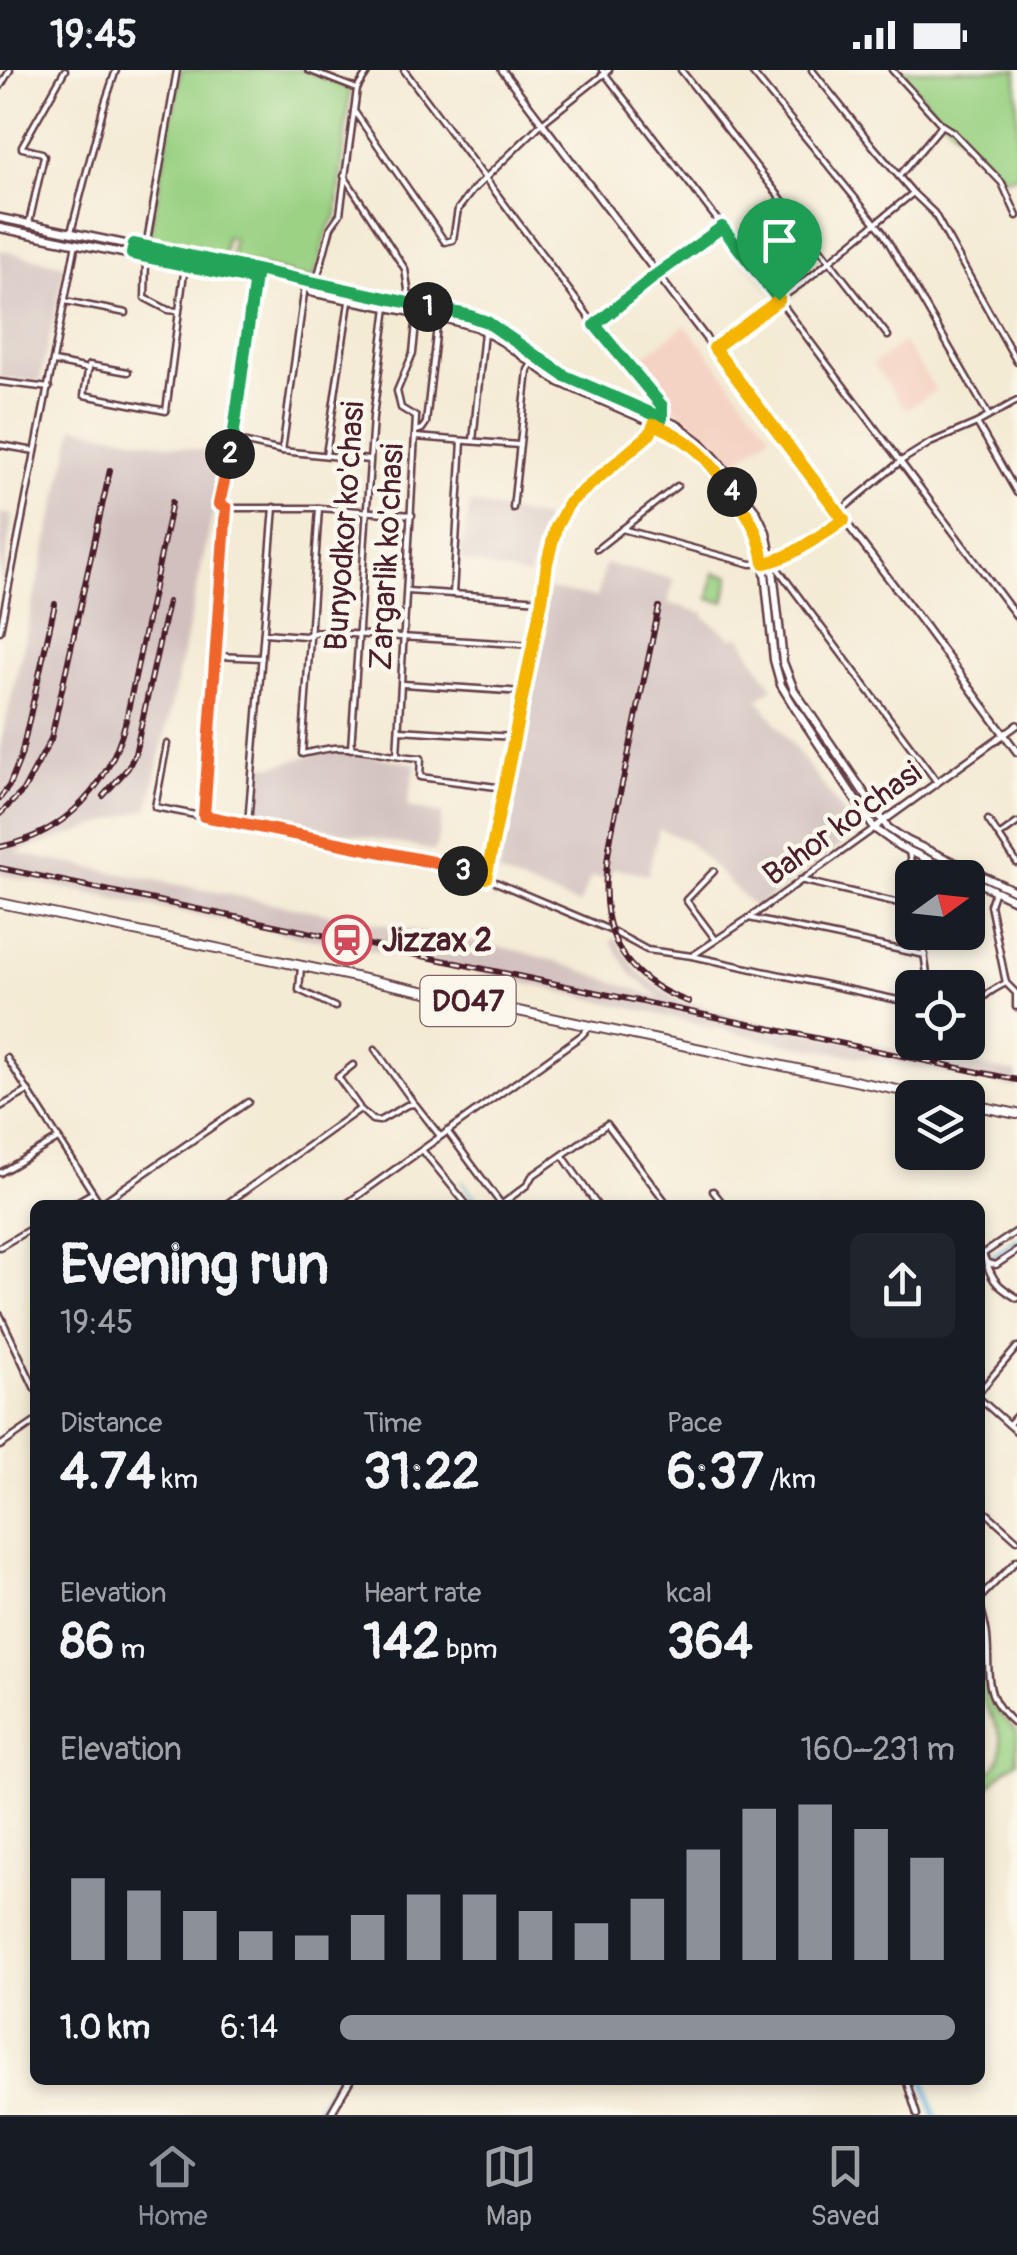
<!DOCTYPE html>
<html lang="en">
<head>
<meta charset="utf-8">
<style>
  :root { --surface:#171b24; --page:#20242c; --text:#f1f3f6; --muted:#9ea1a6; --line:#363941; --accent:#8c9099 }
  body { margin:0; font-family:Pangolin,sans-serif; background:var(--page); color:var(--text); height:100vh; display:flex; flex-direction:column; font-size:38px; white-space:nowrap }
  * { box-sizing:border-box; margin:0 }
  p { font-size:32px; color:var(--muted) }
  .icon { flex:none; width:55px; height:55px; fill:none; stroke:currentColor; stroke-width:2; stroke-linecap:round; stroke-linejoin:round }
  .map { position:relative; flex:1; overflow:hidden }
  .drawer { position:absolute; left:30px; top:1130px; width:955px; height:885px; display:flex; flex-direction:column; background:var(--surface); border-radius:15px; box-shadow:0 5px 15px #0003 }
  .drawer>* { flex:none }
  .needle { width:65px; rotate:75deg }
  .controls { position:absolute; left:895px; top:790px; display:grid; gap:20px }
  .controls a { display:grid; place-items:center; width:90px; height:90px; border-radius:15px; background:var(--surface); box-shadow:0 5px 15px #0003; font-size:50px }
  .pin { position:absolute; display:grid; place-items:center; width:85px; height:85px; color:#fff; margin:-102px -42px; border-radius:50% 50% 50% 0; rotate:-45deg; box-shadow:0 0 10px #0007 }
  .pin .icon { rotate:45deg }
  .km { position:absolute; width:50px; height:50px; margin:-25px; border-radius:50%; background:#222; color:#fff; font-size:28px; line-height:50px; text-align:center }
  .round { display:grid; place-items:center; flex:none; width:105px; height:105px; border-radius:15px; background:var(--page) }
  .head { display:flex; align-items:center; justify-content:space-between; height:170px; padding:0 30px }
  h1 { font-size:55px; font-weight:700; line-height:75px }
  .metrics { display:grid; grid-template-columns:repeat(3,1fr); gap:15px; height:170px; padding:10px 30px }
  .metrics div { display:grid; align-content:center }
  .metrics b { font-size:50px; font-weight:700 }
  .metrics small { font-size:28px; font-weight:400 }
  .metrics p { font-size:28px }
  .chart { height:280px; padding:20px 30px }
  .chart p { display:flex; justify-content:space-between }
  .chart svg { width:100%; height:180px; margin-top:10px; stroke:var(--accent); stroke-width:6 }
  ul { padding:0 30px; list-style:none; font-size:32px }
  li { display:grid; grid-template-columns:160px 120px 1fr; align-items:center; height:75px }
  li i { height:25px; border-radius:12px; background:var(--accent) }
  .status { display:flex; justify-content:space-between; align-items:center; height:70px; padding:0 50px; background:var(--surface); direction:ltr }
  .status svg { height:28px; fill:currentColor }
  .menu { display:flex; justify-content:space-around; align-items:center; height:140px; border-top:2px solid var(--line); background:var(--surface); font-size:28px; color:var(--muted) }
  .menu a { display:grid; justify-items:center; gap:5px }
  .menu .current { color:var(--accent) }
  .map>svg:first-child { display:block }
</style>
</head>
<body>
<div class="status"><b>19:45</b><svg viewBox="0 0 49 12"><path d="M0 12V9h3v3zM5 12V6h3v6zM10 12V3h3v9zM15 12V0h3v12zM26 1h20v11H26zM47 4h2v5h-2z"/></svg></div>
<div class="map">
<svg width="1017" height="2045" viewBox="0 0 1017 2045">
  <rect width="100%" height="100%" fill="#fbf7ec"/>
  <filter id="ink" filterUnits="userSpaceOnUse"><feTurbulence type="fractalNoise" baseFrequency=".01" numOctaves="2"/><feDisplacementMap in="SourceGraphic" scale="20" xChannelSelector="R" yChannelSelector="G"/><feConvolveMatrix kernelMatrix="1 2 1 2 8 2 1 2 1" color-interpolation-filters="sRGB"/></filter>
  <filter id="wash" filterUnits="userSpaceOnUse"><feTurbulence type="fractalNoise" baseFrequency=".0048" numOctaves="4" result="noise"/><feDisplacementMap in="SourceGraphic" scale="40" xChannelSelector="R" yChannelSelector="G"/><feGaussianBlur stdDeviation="2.25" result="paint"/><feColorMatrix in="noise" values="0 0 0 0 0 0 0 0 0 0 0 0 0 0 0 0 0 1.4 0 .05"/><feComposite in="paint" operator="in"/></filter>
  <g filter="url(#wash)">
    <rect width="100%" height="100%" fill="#f4ebd5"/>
    <!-- built -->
    <g fill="#f5d3c2">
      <polygon points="686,255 771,364 733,394 706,363 663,330 635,292"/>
      <polygon points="903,272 936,320 906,340 873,294"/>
    </g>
    <!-- industrial -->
    <g fill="#d1c0bd">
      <polygon points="0,180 65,195 40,312 0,308"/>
      <polygon points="74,357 226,385 149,738 16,783 520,881 552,890 661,928 631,904 610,870 616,869 638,902 673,927 735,947 1017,1003 1017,1018 879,990 786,974 485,904 0,805 0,676"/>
      <polygon points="471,433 544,449 529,507 458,490"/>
      <polygon points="0,443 13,445 1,519 0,519"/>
      <polygon points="605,494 674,509 668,533 704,543 704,547 732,568 740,566 773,618 758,629 859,763 755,838 687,771 659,759 648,805 614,798 608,808 591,807 579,835 499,804 505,767 498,765 548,519 597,528"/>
      <polygon points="333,679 416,694 407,737 443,744 435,781 254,744 258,695 274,696"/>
    </g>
    <!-- green -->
    <g fill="#9bd284" stroke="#727858" stroke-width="2.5">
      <polygon points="181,0 304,0 350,19 337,146 329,157 314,209 231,189 233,168 226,167 223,187 148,172"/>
      <polygon points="899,0 1017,0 1017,105 1004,108 946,52"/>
      <polygon points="714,503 730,506 724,532 709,529"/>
      <path d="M983,1610l9,26 25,25v30l-11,8 -26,26v-13c5,-6 13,-12 17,-19 18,-35 -25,-54 -14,-83z"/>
    </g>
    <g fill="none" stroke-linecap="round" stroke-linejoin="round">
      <!-- stream -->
      <polyline stroke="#64b3de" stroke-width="2.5" points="462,1111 480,1135"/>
      <!-- canal -->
      <g stroke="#64b3de" stroke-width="5">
        <polyline points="980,1195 1017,1170"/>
        <polyline points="924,2010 935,2045"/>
        <polyline points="314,2045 335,2010"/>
      </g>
    </g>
  </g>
  <g filter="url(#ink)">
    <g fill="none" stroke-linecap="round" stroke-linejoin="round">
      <!-- minor casing -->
      <g stroke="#643e44" stroke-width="9">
        <g id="minor">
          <polyline points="308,0 357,19"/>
          <polyline points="404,0 595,255 662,336 662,348"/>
          <polyline points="602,0 779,230 1017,547"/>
          <polyline points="681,0 888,266"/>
          <polyline points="750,0 882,161 989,346"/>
          <polyline points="812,0 872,75 913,123 934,143 1017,292"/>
          <polyline points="892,0 942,55 953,62 1002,113 1017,146"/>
          <polyline points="0,17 10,0"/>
          <polyline points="354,41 445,172 453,170 458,139 472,121 542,53 609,0"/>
          <polyline points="900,105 942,55"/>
          <polyline points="344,106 405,199 410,233"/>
          <polyline points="29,153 44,86 42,83 22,78 22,76 65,0"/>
          <polyline points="71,162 103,39 116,0"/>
          <polyline points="146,177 177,0"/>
          <polyline points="146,187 145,228 168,240 177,241"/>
          <polyline points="316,213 331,157 340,144 357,19 369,0"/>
          <polyline points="65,231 126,243"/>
          <polyline points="595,255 657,205 721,157"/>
          <polyline points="713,277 805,211 913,123"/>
          <polyline points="54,292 89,299"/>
          <polyline points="128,302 89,295 84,325 166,341 185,195"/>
          <polyline points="0,312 49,318"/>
          <polyline points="977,353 1017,423"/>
          <polyline points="416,361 422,359 426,353 438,247"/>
          <polyline points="415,367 519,375"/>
          <polyline points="233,370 282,381 369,390"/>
          <polyline points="473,371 484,262"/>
          <polyline points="0,375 35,381"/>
          <polyline points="282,381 305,216"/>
          <polyline points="326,385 349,232"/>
          <polyline points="227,438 319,438 412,445"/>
          <path d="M319,438l-17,246c10,-2 21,-5 32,-6 28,-2 58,9 87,10l-1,19 84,11"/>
          <polyline points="513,438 528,300 531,295"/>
          <polyline points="838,443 901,391 930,373 977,353 1017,331"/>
          <polyline points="622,459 751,494 765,493"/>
          <polyline points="597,479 677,416"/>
          <polyline points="774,490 844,451"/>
          <polyline points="775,495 937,712"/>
          <polyline points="407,521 542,530"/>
          <polyline points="453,524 462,371"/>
          <polyline points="0,561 76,173"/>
          <polyline points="264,563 305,566 317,562 533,575"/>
          <polyline points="216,586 262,588"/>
          <polyline points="403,614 523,622"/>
          <polyline points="399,660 514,667"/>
          <polyline points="167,674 155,737 432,792 486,808 612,861 647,880 692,886 912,933"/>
          <polyline points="351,679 373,347 387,237"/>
          <polyline points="397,685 416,347 401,338 397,321 413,283 417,243"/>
          <polyline points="204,745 226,438 219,434 233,367 254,210"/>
          <polyline points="988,750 999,766"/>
          <polyline points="1017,753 999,766 1017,793"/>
          <polyline points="248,754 274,437"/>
          <polyline points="909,781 913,808"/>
          <polyline points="714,801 686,830 716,870"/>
          <polyline points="486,808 542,530 547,493 556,457 569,433 650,364 654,354"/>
          <polyline points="800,810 912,836"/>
          <polyline points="995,820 990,835 1006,913 1016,923 1016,937"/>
          <polyline points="749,848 925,885"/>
          <polyline points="921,862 929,918"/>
          <polyline points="692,886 749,848 872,760"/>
          <polyline points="301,897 299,920 335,937"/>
          <path d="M968,942l6,-1c7,-15 18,-21 32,-28"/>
          <polyline points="375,979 413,1032"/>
          <polyline points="7,988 101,1135"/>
          <polyline points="353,995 338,1007 359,1037"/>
          <polyline points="0,1037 28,1021"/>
          <polyline points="447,1061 501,1134"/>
          <polyline points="423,1081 467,1135"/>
          <polyline points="563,1086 597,1135"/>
          <polyline points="0,1103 58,1069"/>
          <polyline points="713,1121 724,1135"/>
          <polyline points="100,1134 248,1032"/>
          <polyline points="71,1135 92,1123"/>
          <polyline points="225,1135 360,1039 372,1050 379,1051 407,1035 415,1034 440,1066"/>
          <polyline points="345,1135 582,965 590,956"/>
          <polyline points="501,1135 527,1115 532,1106 607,1054 668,1135"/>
          <polyline points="1017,1161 983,1184 987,1193 996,1195 1017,1181"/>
          <polyline points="0,1177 35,1156"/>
          <polyline points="0,1245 35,1319"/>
          <polyline points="980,1254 984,1248"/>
          <polyline points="980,1321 1017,1277"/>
          <polyline points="980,1329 1017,1362"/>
          <polyline points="1009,1354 1017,1345"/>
          <polyline points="0,1376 35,1352"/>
          <polyline points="980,1437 1017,1470"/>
          <polyline points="980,1528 1017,1490"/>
          <path d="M980,1533c2,11 6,22 7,33 4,41 -7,59 30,90"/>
          <polyline points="906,2010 917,2045"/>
        </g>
      </g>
      <!-- tertiary casing -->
      <g stroke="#643e44" stroke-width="10">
        <g id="tertiary">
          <polyline points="502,0 924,555 1017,682"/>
          <polyline points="874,758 1017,655"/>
          <path d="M987,1193c5,19 14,25 30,35"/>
          <polyline points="330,2045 350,2010"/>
        </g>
      </g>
      <!-- secondary casing -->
      <g stroke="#643e44" stroke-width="11">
        <g id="secondary">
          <polyline points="0,148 467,245 500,259 565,306 679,356 700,372 718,391 756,441 766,462 772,491 783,592 794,620 888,758 908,771 1017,822"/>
          <polyline points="0,158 254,210 256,201"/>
          <polyline points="306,212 311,222 315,223 443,248 476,257 503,272 559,312 672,361 695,377 742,436 758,462 764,493 774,590 781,615 795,638 874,758 899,776 967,808"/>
          <polyline points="968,808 1017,831"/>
        </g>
      </g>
      <!-- primary casing -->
      <g stroke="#643e44" stroke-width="12">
        <g id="primary">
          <polyline points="0,833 936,1028"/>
          <polyline points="968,1034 1017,1044"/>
        </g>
      </g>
      <!-- minor -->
      <use href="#minor" stroke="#fff" stroke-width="4"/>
      <!-- tertiary -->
      <use href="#tertiary" stroke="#fff" stroke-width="5"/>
      <!-- secondary -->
      <use href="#secondary" stroke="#fff" stroke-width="6"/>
      <!-- primary -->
      <use href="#primary" stroke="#fff" stroke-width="8"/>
      <!-- rail casing -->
      <g stroke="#4a1f2b" stroke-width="6">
        <g id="rail">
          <path d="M659,537c-11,53 -22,106 -33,159 -20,93 -54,194 63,236"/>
          <polyline points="103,726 128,698 135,684 168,532"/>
          <polyline points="0,728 9,716 21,686 55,534"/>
          <polyline points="0,744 23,721 51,669 110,400"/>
          <path d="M0,777c67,-14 110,-62 126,-127l46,-218"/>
          <polyline points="0,798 1017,1010"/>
        </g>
      </g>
      <!-- rail -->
      <use href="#rail" stroke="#fbf7ec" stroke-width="2.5" stroke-dasharray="8" stroke-linecap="butt"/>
    </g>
  </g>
  <g fill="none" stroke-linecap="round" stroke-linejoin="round" filter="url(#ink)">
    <!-- split-1 casing -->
    <g stroke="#fff" stroke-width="20">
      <polyline id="split-1" points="428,237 467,245 487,252 565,306 662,348 662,336 595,255 656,205 722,157 779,230"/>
    </g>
    <!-- split-2 casing -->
    <g stroke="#fff" stroke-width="20">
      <polyline id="split-2" points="230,384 233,368 256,200 134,174 132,184 254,210 256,200 428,237"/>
    </g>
    <!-- split-3 casing -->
    <g stroke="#fff" stroke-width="20">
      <polyline id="split-3" points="230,384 219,434 226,438 204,746 432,792 463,801"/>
    </g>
    <!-- split-4 casing -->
    <g stroke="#fff" stroke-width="20">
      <path id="split-4" d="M463,801l23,7 56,-278 5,-37 9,-36 13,-24 81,-69 4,-10c40,17 53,34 78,68"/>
    </g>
    <!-- split-5 casing -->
    <g stroke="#fff" stroke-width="20">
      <path id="split-5" d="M732,422c17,23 28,42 32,71 28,-4 56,-29 80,-43l-130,-172 65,-48"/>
    </g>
    <!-- split-1 -->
    <use href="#split-1" stroke="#22a559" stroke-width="12"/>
    <!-- split-2 -->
    <use href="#split-2" stroke="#22a559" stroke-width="12"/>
    <!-- split-3 -->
    <use href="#split-3" stroke="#f0652b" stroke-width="12"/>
    <!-- split-4 -->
    <use href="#split-4" stroke="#f5b400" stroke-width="12"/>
    <!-- split-5 -->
    <use href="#split-5" stroke="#f5b400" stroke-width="12"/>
  </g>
  <!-- icons -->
  <defs>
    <g id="station-ring" transform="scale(2.5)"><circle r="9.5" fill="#fbf7ec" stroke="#d1495b" stroke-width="1.5"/><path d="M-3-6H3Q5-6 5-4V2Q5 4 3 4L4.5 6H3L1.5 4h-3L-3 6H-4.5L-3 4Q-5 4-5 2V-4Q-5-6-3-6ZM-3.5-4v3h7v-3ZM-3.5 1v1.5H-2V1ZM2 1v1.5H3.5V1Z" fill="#d1495b"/></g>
  </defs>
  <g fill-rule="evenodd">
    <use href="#station-ring" x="347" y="870"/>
  </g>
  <g text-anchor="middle" stroke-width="9" stroke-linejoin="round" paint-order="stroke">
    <!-- shield labels -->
    <rect fill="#fbf7ec" stroke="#7f6065" stroke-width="2.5" x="420.5" y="906" width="95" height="50" rx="8"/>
    <g font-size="30" font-weight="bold" fill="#4a1f2b">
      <text x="468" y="941">D047</text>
    </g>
    <!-- street labels -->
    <g font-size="32" fill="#4a1f2b" stroke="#fbf7ec">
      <text transform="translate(344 456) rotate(-86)" y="11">Bunyodkor ko'chasi</text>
      <text transform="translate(386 487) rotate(-87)" y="11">Zargarlik ko'chasi</text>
      <text transform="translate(842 753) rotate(-36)" y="11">Bahor ko'chasi</text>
    </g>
    <!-- poi labels -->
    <g font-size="32" font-weight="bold" fill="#4a1f2b" stroke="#fbf7ec" text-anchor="start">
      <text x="382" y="881">Jizzax 2</text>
    </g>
  </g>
</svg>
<div class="controls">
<a><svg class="needle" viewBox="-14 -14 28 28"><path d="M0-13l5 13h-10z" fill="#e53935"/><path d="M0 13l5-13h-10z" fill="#9ea1a6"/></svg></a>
<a><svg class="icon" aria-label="locate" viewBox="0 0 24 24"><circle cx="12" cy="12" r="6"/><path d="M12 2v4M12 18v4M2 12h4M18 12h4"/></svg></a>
<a><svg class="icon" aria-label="layers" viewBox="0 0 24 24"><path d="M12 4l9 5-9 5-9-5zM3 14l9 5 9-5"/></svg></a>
</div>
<div class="pin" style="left:779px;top:230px;background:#1e9e55"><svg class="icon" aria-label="arrive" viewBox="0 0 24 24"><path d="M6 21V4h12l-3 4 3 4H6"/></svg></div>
<b class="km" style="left:428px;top:237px">1</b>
<b class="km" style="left:230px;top:384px">2</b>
<b class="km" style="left:463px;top:801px">3</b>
<b class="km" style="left:732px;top:422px">4</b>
<section class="drawer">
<div class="head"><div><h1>Evening run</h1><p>19:45</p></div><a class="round"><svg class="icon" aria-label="share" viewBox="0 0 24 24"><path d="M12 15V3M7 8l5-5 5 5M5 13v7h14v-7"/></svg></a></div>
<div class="metrics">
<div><p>Distance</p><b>4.74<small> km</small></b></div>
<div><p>Time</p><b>31:22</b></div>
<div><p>Pace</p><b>6:37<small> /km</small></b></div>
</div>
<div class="metrics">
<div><p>Elevation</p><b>86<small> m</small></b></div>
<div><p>Heart rate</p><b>142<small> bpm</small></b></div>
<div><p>kcal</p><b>364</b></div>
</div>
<div class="chart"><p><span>Elevation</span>160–231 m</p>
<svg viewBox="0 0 160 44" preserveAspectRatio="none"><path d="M5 44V24M15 44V27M25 44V32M35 44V37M45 44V38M55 44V33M65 44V28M75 44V28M85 44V32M95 44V35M105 44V29M115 44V17M125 44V7M135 44V6M145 44V12M155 44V19"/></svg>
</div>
<ul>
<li><b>1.0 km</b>6:14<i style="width:100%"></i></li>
</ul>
</section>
</div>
<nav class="menu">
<a class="current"><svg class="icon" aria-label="home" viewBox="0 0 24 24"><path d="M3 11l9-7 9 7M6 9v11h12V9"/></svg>Home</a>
<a><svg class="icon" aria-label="map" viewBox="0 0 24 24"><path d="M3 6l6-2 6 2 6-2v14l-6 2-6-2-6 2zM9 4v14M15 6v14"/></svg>Map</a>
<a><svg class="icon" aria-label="saved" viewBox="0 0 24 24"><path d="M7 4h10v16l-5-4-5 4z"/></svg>Saved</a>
</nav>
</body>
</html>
